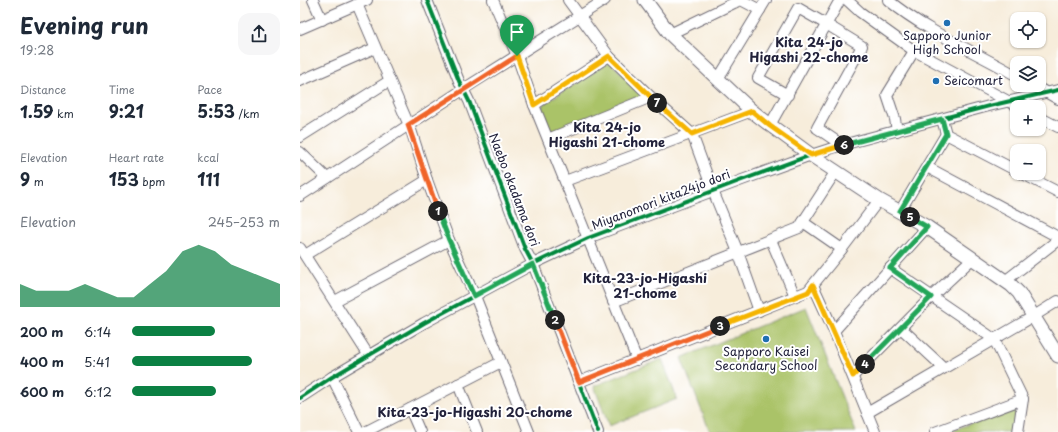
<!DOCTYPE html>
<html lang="en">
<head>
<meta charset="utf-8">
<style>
  :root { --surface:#fff; --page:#f6f6f7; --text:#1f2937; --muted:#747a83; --accent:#0b8043 }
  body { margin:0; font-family:"Playpen Sans",sans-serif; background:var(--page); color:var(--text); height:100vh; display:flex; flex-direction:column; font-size:15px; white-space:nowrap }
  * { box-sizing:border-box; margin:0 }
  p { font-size:13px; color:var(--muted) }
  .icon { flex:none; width:22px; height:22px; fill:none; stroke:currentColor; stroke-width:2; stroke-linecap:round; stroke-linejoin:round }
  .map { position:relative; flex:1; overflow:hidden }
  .panel { display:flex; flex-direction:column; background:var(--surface); width:300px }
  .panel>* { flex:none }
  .tools { position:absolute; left:710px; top:12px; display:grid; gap:8px }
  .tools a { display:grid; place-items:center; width:36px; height:36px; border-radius:8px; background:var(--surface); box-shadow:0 1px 3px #0004; font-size:20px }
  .pin { position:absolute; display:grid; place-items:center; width:34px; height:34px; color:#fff; margin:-41px -17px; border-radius:50% 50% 50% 0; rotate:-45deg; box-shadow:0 0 4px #0007 }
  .pin .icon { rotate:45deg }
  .km { position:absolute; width:20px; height:20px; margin:-10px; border-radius:50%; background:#222; color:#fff; font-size:11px; line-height:20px; text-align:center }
  .round { display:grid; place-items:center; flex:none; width:42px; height:42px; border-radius:12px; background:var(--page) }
  .headline { display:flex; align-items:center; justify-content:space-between; height:68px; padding:0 20px }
  h1 { font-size:22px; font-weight:700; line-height:30px }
  .figures { display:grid; grid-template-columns:repeat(3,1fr); gap:6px; height:68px; padding:4px 20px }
  .figures div { display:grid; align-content:center }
  .figures b { font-size:17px; font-weight:700 }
  .figures small { font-size:11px; font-weight:400 }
  .figures p { font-size:11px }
  .chart { height:112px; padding:8px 20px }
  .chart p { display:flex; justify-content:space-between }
  .chart svg { width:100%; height:72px; margin-top:4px; fill:var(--accent); opacity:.7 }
  ul { padding:0 20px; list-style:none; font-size:13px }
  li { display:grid; grid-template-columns:64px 48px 1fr; align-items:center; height:30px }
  li i { height:10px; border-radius:5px; background:var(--accent) }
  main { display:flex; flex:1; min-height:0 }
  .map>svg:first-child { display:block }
</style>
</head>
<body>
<main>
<section class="panel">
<div class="headline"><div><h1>Evening run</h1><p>19:28</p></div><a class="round"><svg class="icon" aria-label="share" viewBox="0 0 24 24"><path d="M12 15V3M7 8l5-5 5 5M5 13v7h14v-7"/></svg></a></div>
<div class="figures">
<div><p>Distance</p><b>1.59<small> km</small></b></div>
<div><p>Time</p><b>9:21</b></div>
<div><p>Pace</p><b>5:53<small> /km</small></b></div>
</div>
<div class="figures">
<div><p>Elevation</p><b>9<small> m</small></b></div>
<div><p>Heart rate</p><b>153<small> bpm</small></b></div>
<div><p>kcal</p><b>111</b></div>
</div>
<div class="chart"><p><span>Elevation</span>245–253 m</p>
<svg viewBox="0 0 160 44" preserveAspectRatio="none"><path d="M0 44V30L10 34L20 34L30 34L40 30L50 34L60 38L70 38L80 30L90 22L100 10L110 6L120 10L130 18L140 22L150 26L160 30V44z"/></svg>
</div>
<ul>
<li><b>200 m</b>6:14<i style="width:56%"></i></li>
<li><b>400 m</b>5:41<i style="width:81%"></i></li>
<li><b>600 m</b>6:12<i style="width:57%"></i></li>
</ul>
</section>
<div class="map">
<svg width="758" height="432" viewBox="0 0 758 432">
  <rect width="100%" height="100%" fill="#fff"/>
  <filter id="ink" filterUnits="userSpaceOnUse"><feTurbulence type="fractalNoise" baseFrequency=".025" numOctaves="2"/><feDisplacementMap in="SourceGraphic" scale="8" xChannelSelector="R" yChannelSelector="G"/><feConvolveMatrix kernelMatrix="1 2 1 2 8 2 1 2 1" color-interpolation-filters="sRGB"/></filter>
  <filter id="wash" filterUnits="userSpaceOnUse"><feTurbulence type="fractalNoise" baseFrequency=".012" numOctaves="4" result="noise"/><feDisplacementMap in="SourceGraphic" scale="16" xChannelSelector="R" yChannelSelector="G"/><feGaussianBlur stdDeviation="0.9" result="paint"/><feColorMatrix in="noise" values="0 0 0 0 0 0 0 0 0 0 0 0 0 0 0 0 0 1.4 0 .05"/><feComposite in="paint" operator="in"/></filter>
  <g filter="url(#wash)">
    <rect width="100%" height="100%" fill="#f7eddb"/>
    <!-- green -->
    <g fill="#aac368" stroke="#667252">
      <polygon points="308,63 311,63 342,93 341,98 254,131 250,130 242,108 243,104"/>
      <polygon points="506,307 556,432 410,432 381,358"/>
      <polygon points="362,359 377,399 309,426 294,386"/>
      <polygon points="713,408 716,410 713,432 648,432"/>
    </g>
  </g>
  <g filter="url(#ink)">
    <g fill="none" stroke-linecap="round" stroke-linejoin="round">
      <!-- minor casing -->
      <g stroke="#6d6973" stroke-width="12">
        <g id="minor">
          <polyline points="13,0 22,20"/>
          <polyline points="127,0 159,81 169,101 225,249 233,264 298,432"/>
          <polyline points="193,0 217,56 234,105 337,360"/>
          <polyline points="268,0 309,56 351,97 392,134 413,191 438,252 459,311"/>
          <polyline points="441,0 460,10"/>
          <polyline points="547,0 560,12 613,50 719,107"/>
          <path d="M588,0c39,32 86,51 129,76"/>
          <polyline points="57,4 111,130 127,180 149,240 175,296 229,432"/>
          <polyline points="0,29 67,0"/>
          <polyline points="370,34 440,0"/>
          <polyline points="418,79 466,0"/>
          <polyline points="0,81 75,48"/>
          <polyline points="733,85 758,99"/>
          <polyline points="488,95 458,78 498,8 526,24 562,46 517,128 542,145"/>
          <polyline points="234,105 309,56"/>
          <polyline points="739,117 758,127"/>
          <polyline points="642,119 646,134 717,171"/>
          <polyline points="470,125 540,0"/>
          <polyline points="597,131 595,119 587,95 614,51"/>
          <polyline points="0,137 89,81"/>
          <polyline points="248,139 351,97"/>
          <polyline points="0,152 27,178"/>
          <polyline points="627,167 758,237"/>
          <polyline points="721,173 758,192"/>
          <polyline points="265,181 452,111"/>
          <polyline points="0,196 173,83 305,0"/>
          <polyline points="600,211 646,134"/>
          <polyline points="503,222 542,249"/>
          <polyline points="471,240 495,296"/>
          <polyline points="0,248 69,356"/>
          <polyline points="5,255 127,180"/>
          <polyline points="590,268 694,339 723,399 718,432"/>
          <polyline points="705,281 758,240"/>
          <polyline points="513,285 534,331 575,432"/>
          <polyline points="35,301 149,240"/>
          <polyline points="313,302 499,228 536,171"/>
          <polyline points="601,328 644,368"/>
          <polyline points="534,331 627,227"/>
          <polyline points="553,376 631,297 673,258"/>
          <polyline points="32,377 59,432"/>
          <polyline points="279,382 508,291 542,249 579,200"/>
          <polyline points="158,384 177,432"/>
          <polyline points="0,398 32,377 124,323 233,264 288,238 442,180 511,155 542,145 689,106 758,90"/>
          <polyline points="110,409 120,432"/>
          <polyline points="567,413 734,316 758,301"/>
          <polyline points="65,432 201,362"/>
          <polyline points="635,432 723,399"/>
        </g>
      </g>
      <!-- major casing -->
      <g stroke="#6d6973" stroke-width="15">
        <polyline id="major" points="345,0 370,34 452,111 470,125 511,155 579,200 627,227 711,285 719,293 758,356"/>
      </g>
      <!-- minor -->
      <use href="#minor" stroke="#fff" stroke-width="10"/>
      <!-- major -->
      <use href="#major" stroke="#fff" stroke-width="13"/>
      <!-- cycleway casing -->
      <g stroke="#fff" stroke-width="6">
        <g id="cycleway">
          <polyline points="127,0 159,81 169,101 225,249 233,264 298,432"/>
          <polyline points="0,398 32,377 124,323 233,264 288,238 442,180 511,155 542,145 689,106 758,90"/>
        </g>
      </g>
      <!-- cycleway -->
      <use href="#cycleway" stroke="#00873e" stroke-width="4"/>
    </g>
  </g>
  <g fill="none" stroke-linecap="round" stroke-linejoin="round" filter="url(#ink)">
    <!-- split-1 casing -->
    <g stroke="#fff" stroke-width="8">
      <polyline id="split-1" points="138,211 108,125 173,84 217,56"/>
    </g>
    <!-- split-2 casing -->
    <g stroke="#fff" stroke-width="8">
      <polyline id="split-2" points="138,211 149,240 174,296 233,264 255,320"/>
    </g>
    <!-- split-3 casing -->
    <g stroke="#fff" stroke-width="8">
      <polyline id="split-3" points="255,320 279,382 420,326"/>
    </g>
    <!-- split-4 casing -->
    <g stroke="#fff" stroke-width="8">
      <polyline id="split-4" points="420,326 508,292 513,285 553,376 565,364"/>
    </g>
    <!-- split-5 casing -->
    <g stroke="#fff" stroke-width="8">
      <polyline id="split-5" points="565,364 631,297 590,268 627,227 610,217"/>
    </g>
    <!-- split-6 casing -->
    <g stroke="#fff" stroke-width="8">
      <polyline id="split-6" points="544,145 642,119 646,134 600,211 610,217"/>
    </g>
    <!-- split-7 casing -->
    <g stroke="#fff" stroke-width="8">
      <polyline id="split-7" points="357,103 392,134 452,111 470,126 511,155 544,145"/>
    </g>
    <!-- split-8 casing -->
    <g stroke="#fff" stroke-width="8">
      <polyline id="split-8" points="217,56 234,105 309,56 357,103"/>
    </g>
    <!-- split-1 -->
    <use href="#split-1" stroke="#f0652b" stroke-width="5"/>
    <!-- split-2 -->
    <use href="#split-2" stroke="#22a559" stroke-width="5"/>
    <!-- split-3 -->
    <use href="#split-3" stroke="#f0652b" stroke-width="5"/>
    <!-- split-4 -->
    <use href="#split-4" stroke="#f5b400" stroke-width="5"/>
    <!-- split-5 -->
    <use href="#split-5" stroke="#22a559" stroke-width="5"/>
    <!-- split-6 -->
    <use href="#split-6" stroke="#22a559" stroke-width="5"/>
    <!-- split-7 -->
    <use href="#split-7" stroke="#f5b400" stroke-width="5"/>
    <!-- split-8 -->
    <use href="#split-8" stroke="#f5b400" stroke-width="5"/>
  </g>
  <!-- markers -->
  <g fill="#1f6fb2" stroke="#fff" stroke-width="1.5">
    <circle cx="647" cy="23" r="4"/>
    <circle cx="636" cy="81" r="4"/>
    <circle cx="466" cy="339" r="4"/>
  </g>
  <g text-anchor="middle" stroke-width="4" stroke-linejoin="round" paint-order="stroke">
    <!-- poi labels -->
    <g font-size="12" fill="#22223b" stroke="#fff">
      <text x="647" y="40">Sapporo Junior<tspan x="647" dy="14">High School</tspan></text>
      <text x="644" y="85" text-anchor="start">Seicomart</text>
      <text x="466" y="356">Sapporo Kaisei<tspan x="466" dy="14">Secondary School</tspan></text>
    </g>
    <!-- street labels -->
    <g font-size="12" fill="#22223b" stroke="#fff">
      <text transform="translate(214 190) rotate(69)" y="4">Naebo okadama dori</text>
      <text transform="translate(361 200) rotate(-21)" y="4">Miyanomori kita24jo dori</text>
    </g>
    <!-- neighbourhood labels -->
    <g font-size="13" font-weight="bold" fill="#22223b" stroke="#fff">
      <text x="509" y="47">Kita 24-jo<tspan x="509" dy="15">Higashi 22-chome</tspan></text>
      <text x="307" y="132">Kita 24-jo<tspan x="307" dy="15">Higashi 21-chome</tspan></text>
      <text x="345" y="283">Kita-23-jo-Higashi<tspan x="345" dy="15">21-chome</tspan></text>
      <text x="175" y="417">Kita-23-jo-Higashi 20-chome</text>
    </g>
  </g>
</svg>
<div class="tools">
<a><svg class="icon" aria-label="locate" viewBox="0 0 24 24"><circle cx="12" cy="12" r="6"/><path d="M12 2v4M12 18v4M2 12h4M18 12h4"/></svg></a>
<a><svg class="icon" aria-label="layers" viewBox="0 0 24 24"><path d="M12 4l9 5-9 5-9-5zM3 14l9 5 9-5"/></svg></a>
<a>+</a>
<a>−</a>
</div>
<div class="pin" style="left:217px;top:56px;background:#1e9e55"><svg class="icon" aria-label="arrive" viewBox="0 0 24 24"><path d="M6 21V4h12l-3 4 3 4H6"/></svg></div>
<b class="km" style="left:138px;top:211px">1</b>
<b class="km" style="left:255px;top:320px">2</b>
<b class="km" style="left:420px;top:326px">3</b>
<b class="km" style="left:565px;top:364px">4</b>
<b class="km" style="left:610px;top:217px">5</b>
<b class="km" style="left:544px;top:145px">6</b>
<b class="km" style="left:357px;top:103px">7</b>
</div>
</main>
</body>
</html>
